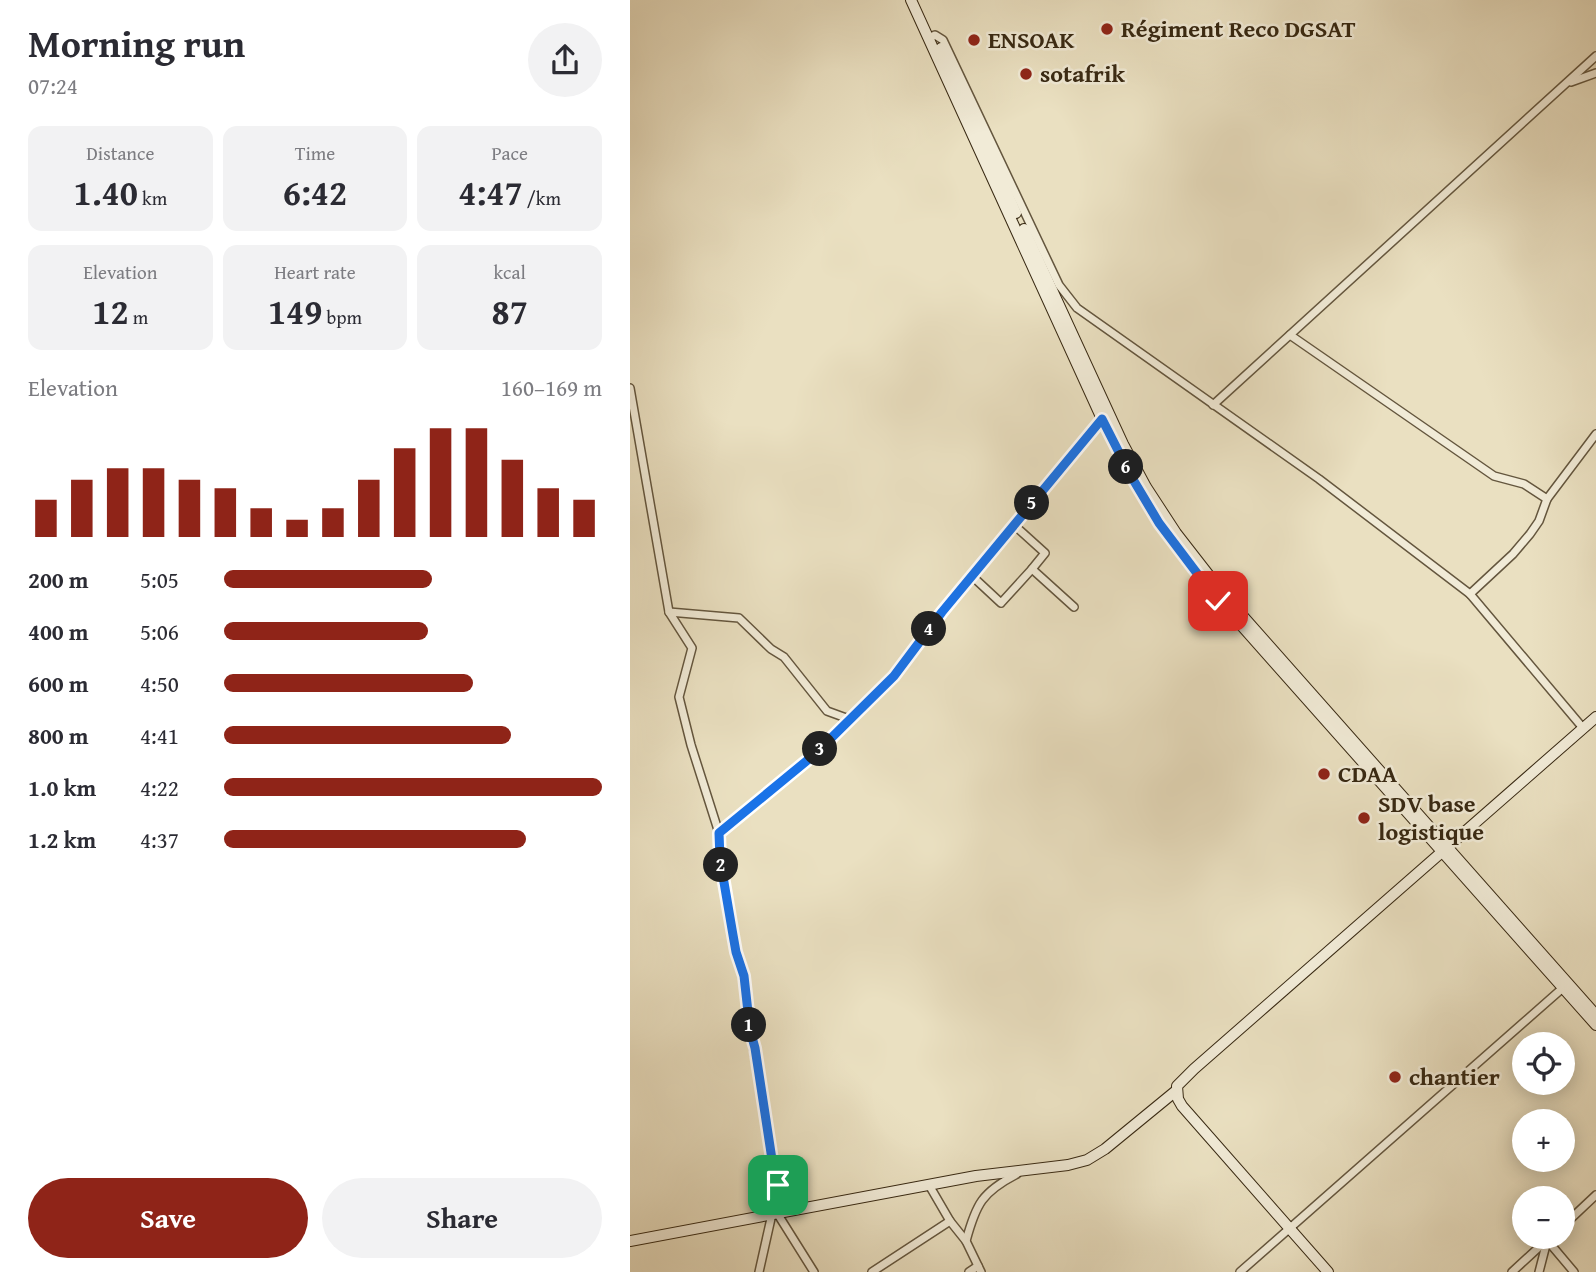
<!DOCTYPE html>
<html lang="en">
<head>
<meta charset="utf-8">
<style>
  :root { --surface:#fff; --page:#f2f2f3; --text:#2b2b33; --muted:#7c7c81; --accent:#8f2418 }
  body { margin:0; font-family:"Gentium Book Plus",serif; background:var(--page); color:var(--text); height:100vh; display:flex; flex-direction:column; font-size:26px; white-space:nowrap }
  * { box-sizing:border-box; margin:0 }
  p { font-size:23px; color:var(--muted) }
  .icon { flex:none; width:38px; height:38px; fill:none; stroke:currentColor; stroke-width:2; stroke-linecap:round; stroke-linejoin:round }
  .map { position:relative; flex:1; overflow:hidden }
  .sheet { display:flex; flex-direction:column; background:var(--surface); width:630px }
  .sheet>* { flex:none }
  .buttons { position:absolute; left:882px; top:1032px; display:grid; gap:14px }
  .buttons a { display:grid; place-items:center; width:63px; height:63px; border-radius:50%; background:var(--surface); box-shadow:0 4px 18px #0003; font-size:35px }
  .pin { position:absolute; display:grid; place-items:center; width:60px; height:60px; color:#fff; margin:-30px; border-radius:14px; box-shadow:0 4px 10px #0006 }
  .km { position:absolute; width:35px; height:35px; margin:-18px; border-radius:50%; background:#222; color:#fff; font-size:19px; line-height:35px; text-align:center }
  .round { display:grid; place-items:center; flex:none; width:74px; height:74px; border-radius:37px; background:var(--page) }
  .headline { display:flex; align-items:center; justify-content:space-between; height:119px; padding:0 28px }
  h1 { font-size:38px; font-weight:700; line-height:52px }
  .figures { display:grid; grid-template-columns:repeat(3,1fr); gap:10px; height:119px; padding:7px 28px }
  .figures div { display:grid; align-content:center; border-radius:14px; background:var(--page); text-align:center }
  .figures b { font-size:35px; font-weight:700 }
  .figures small { font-size:19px; font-weight:400 }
  .figures p { font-size:19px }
  .chart { height:196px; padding:14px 28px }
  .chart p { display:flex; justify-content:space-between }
  .chart svg { width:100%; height:126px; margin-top:7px; stroke:var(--accent); stroke-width:6 }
  .action { display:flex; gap:14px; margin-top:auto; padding:14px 28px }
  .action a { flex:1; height:80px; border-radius:42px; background:var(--accent); color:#fff; font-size:28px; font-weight:700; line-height:80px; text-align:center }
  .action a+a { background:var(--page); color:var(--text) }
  ul { padding:0 28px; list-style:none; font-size:23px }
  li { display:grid; grid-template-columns:112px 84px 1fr; align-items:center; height:52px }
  li i { height:18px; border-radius:9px; background:var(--accent) }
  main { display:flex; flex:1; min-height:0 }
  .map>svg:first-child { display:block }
</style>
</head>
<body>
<main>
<section class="sheet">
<div class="headline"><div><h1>Morning run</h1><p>07:24</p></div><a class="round"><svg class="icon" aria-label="share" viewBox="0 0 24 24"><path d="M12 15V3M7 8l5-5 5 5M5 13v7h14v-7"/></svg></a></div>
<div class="figures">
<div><p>Distance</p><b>1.40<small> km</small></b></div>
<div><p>Time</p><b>6:42</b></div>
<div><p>Pace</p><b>4:47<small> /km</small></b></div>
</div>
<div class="figures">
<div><p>Elevation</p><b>12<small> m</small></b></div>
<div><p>Heart rate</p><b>149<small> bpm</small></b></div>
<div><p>kcal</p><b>87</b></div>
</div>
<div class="chart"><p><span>Elevation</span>160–169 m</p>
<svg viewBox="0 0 160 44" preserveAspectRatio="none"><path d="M5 44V31M15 44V24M25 44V20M35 44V20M45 44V24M55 44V27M65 44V34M75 44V38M85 44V34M95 44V24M105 44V13M115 44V6M125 44V6M135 44V17M145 44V27M155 44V31"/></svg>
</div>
<ul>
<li><b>200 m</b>5:05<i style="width:55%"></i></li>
<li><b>400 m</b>5:06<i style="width:54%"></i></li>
<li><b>600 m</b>4:50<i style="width:66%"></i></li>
<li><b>800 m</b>4:41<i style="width:76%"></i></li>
<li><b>1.0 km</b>4:22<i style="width:100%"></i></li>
<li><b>1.2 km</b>4:37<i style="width:80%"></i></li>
</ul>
<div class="action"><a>Save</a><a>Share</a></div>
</section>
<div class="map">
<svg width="966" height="1272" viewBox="0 0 966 1272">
  <rect width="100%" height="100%" fill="#eae0c1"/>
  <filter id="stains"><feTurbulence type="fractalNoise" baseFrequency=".00286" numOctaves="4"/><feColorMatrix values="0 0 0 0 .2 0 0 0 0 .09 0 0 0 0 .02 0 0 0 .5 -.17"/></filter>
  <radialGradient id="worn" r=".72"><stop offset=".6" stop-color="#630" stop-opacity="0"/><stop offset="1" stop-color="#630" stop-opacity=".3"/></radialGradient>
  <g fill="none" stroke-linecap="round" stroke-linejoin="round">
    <!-- street casing -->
    <g stroke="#64563e" stroke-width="10">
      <g id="street">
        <polyline points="299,38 305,35 313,40 429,285 447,308 689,479 840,594 953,728"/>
        <polyline points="941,82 966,73"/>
        <polyline points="660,335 864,476 894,484 917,499"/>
        <polyline points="0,388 39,612 62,648 49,697 61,745 89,833 90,859 103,935 106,952 114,976 120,1029 148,1185 147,1213 184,1272"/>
        <polyline points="583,405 966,56"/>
        <polyline points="384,525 415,553 402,569 444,607"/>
        <polyline points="342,576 371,603 402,569"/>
        <polyline points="840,594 883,554 900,534 909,521 917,499 966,434"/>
        <polyline points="39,612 109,618 141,649 154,657 197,711 219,719"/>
        <polyline points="89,833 185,754 264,676 312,612 472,419"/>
        <polyline points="299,1185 320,1221"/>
        <polyline points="933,1226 966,1195"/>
        <polyline points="917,1240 944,1272"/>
        <polyline points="129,1272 142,1214"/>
        <polyline points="242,1272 320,1221 336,1241"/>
        <polyline points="339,1272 348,1266"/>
        <path d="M351,1272l-15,-31c10,-37 16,-49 51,-67"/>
        <polyline points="610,1272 935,986"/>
        <polyline points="882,1272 920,1237"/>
        <polyline points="909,1272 917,1241"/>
      </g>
    </g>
    <!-- secondary casing -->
    <g stroke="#372812" stroke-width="12">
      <g id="secondary">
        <polyline points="281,0 472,419 501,476 529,523 572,581 966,1025"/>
        <polyline points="311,48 386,213"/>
        <polyline points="394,229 493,444 516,487 546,533 595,596 966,1015"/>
        <polyline points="0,1241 346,1176 438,1165 457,1160 475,1149 547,1090"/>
        <polyline points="698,1272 552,1106 548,1099 547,1086 564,1069 966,717"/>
      </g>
    </g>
    <!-- street -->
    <use href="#street" stroke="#f1ebd7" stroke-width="7"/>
    <!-- secondary -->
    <use href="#secondary" stroke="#f1ebd7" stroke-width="10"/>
  </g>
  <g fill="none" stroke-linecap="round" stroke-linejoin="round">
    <!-- route casing -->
    <g stroke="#fff" stroke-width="14">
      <polyline id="route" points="148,1185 143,1166 125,1048 120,1030 114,976 106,952 103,935 90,859 89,833 185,754 264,676 312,612 472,419 501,476 529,523 588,601"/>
    </g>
    <!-- route -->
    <use href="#route" stroke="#1a73e8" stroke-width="9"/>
  </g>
  <!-- markers -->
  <g fill="#8f2418" stroke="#f1ebd7" stroke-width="2.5">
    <circle cx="477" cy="29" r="7"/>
    <circle cx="344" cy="40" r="7"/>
    <circle cx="396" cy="74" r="7"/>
    <circle cx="694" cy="774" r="7"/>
    <circle cx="734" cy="818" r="7"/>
    <circle cx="765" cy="1077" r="7"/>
  </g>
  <g text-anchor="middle" stroke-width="5" stroke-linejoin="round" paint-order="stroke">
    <!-- poi labels -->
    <g font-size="24" font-weight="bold" fill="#372812" stroke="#f1ebd7" text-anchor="start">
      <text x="491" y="37">Régiment Reco DGSAT</text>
      <text x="358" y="48">ENSOAK</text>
      <text x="410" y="82">sotafrik</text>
      <text x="708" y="782">CDAA</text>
      <text x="748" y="812">SDV base<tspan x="748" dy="28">logistique</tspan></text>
      <text x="779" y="1085">chantier</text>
    </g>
  </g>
  <rect width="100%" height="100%" filter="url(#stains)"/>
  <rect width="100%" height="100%" fill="url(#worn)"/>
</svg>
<div class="buttons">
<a><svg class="icon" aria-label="locate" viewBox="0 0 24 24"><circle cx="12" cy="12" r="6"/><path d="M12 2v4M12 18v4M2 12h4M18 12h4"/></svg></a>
<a>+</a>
<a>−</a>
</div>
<div class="pin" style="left:148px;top:1185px;background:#1e9e55"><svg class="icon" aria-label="arrive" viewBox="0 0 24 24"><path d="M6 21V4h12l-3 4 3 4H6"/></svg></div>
<div class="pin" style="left:588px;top:601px;background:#d93025"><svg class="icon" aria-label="check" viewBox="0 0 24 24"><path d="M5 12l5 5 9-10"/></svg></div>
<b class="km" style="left:119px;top:1025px">1</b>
<b class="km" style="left:91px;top:865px">2</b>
<b class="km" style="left:190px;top:749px">3</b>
<b class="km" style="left:299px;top:629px">4</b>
<b class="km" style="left:402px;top:503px">5</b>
<b class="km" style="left:496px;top:467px">6</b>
</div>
</main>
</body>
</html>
